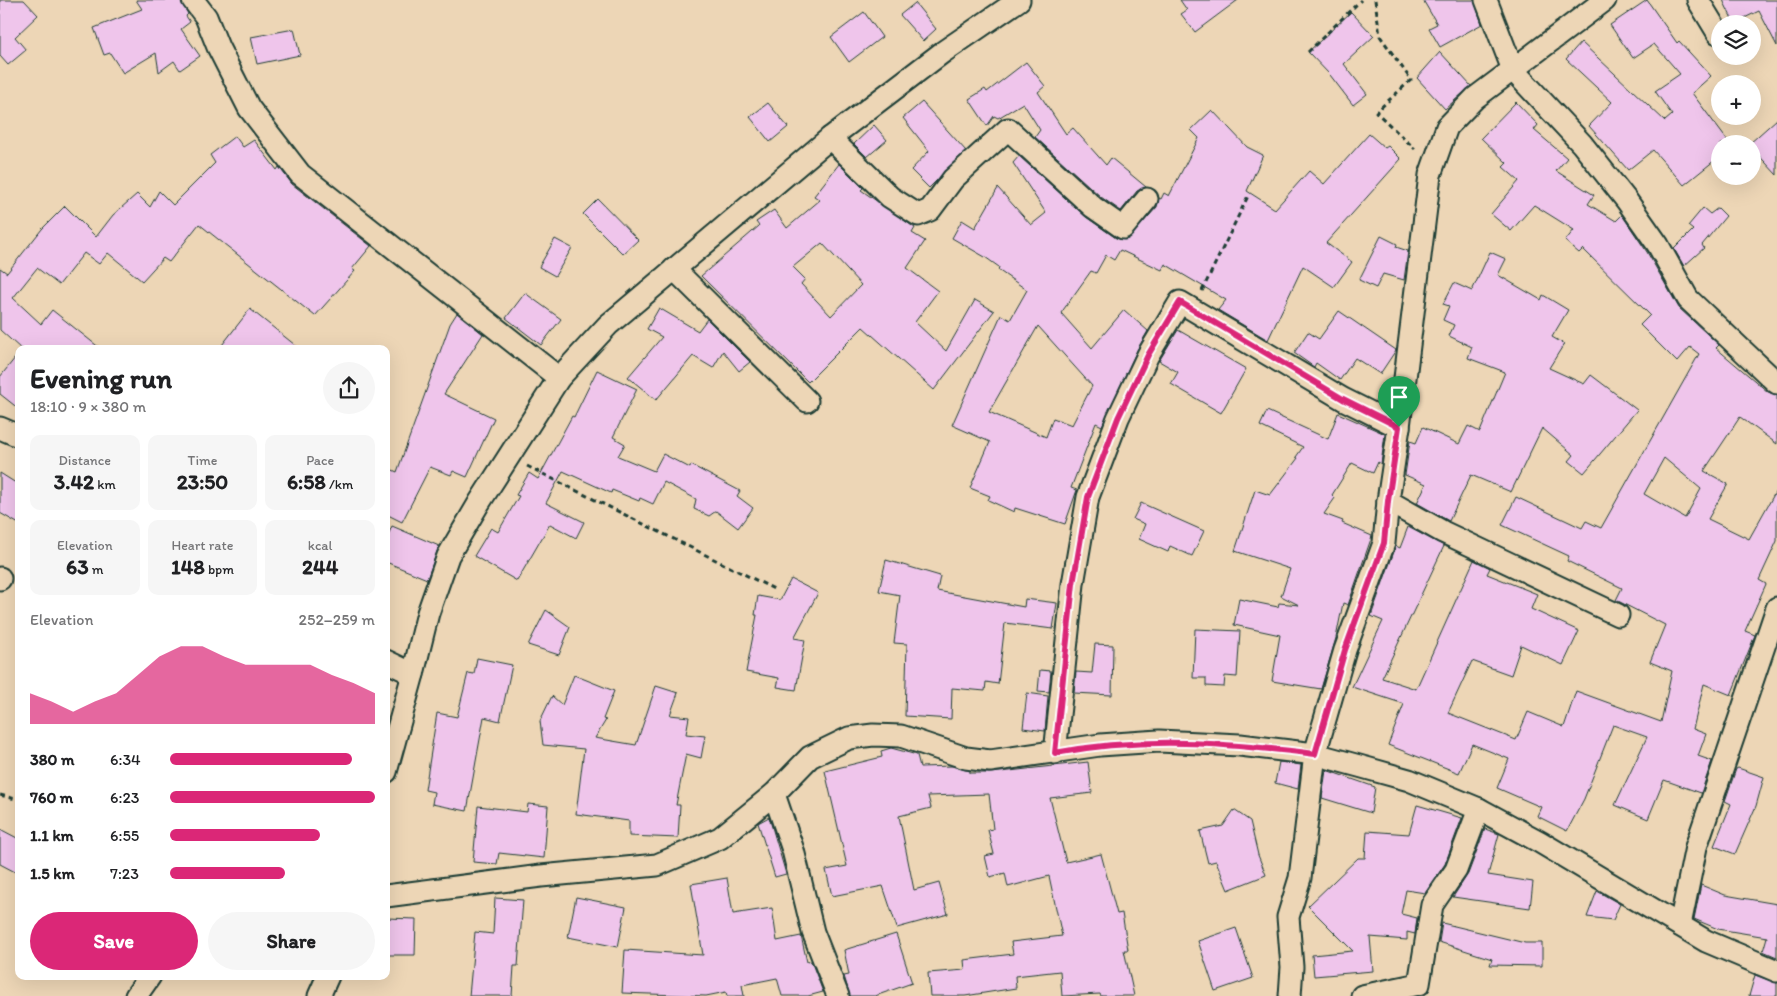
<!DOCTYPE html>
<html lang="en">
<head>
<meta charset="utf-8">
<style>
  :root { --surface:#fff; --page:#f6f6f6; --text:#202124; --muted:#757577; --accent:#db2777 }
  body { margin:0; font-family:Itim,sans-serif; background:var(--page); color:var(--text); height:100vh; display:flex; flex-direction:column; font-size:19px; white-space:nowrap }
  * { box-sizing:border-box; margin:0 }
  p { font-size:16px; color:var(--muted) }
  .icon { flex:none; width:28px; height:28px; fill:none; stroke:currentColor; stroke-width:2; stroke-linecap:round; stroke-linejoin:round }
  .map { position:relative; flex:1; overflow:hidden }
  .panel { position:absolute; left:15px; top:345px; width:375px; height:635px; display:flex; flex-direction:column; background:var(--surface); border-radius:10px; box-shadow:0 5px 20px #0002 }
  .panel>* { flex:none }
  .buttons { position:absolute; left:1711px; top:15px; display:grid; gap:10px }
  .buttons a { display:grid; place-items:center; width:50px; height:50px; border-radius:50%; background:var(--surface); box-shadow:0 5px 20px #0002; font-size:25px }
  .pin { position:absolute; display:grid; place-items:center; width:42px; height:42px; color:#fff; margin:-51px -21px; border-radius:50% 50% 50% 0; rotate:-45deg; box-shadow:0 0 5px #0007 }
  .pin .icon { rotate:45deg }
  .round { display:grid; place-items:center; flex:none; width:52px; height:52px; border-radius:26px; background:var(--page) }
  .head { display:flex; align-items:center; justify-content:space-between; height:85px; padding:0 15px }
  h1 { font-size:28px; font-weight:800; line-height:38px }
  .figures { display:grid; grid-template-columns:repeat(3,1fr); gap:8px; height:85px; padding:5px 15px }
  .figures div { display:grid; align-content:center; border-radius:10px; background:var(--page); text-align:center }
  .figures b { font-size:21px; font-weight:800 }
  .figures small { font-size:14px; font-weight:400 }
  .figures p { font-size:14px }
  .chart { height:140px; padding:10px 15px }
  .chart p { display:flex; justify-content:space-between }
  .chart svg { width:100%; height:90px; margin-top:5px; fill:var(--accent); opacity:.7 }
  .action { display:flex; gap:10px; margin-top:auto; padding:10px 15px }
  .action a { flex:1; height:58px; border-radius:30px; background:var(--accent); color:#fff; font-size:20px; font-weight:800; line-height:58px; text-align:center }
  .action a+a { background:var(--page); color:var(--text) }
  ul { padding:0 15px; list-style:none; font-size:16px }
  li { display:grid; grid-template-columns:80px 60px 1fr; align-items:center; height:38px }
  li i { height:12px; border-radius:6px; background:var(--accent) }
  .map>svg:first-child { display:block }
</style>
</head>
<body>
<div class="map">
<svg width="1777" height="996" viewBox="0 0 1777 996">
  <rect width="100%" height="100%" fill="#edd6b6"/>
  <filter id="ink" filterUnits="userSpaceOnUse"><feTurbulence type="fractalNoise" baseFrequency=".02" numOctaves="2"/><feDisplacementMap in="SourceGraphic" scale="10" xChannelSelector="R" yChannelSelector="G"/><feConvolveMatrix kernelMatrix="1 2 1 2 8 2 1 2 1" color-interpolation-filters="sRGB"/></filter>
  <g filter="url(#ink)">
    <!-- building -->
    <g fill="#efc5eb" stroke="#1f3d34" fill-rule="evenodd">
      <polygon points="0,0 24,0 38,15 15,37 26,50 8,65 0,56"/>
      <polygon points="136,0 181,0 188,14 186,16 190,22 181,29 200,56 180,70 174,61 159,72 156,53 123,73 110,53 104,55 94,28 142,9"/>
      <polygon points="1180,0 1238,0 1195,32 1181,14 1187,10"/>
      <polygon points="1423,0 1474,0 1482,24 1440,47 1429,28 1437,24"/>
      <polygon points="1647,0 1677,43 1679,41 1711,76 1692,93 1730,144 1720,144 1720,156 1684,185 1653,150 1628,170 1589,126 1612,102 1566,59 1581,42 1665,121 1672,115 1655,91 1680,74 1654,44 1633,58 1610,25"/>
      <polygon points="1723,0 1777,0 1777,46 1759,11 1734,23"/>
      <polygon points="915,3 936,29 923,41 900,15"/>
      <polygon points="864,12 882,37 849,62 831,37"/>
      <polygon points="1351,12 1374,36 1344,64 1367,94 1353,105 1330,75 1308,52"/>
      <polygon points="294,29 300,55 257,64 251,37"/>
      <polygon points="1440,52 1471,86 1445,109 1417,78"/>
      <polygon points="1026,62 1045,86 1038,92 1066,134 1073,128 1106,165 1111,158 1146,187 1137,191 1121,211 1101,197 1035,137 1040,130 1023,103 998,118 994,116 987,126 969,99 985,89 987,92"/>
      <polygon points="922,102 966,151 929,188 911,170 929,151 903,118"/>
      <path d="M1516,102l22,23 -4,5 33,28 -11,13 38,24 -6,9 28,17 6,-6 25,37 32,56 40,37 -3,3 52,44 9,3v49l-37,-27 -36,54 24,13 -20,35 41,20 28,-50v52l-18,39 7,4 -21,47 10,4 -24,60 -27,-11 -11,45 13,5 -8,22 14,5 -11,32 -37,-13 -16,39 -33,-14 32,-68 -34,-12 -29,74 -17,32 -30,-15 4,-9 -44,-19 12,-29 -37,-15 -13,29 -71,-28 16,-41 -52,-17 31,-66 -12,-5 25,-70 4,2 8,-21 36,19 -62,132 34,11 58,-129 16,8 -3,6 50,20 -6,15 48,22 -16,34 -42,-20 -10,30 -39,-14 -24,52 68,27 12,-28 36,15 12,-36 85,31 11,-51 -22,-9 15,-37 -49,-25 6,-12 -55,-27 2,-5 -67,-31 14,-28 66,31 4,-7 15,7 98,-174 -9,-7 -13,15 -37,-37 10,-10 -67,-66 -4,4 -14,-12 9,-11 -40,-25 -23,26 -20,-17 28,-33 -16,-14 4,-4 -26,-25zM1664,458l37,31 -16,29 -41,-24z"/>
      <polygon points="768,103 788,127 770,142 750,117"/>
      <path d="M1212,110l35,37 16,8 -16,36 28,18 34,-38 15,13 45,-50 16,14 3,-2 13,13 -75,84 26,19 -18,25 -31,-21 -35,74 -50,-30 8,-10 -61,-36 -3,6 -42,-20 -6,10 -8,-5 -10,18 -5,-2 -30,42 31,35 32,-38 24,21 -11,19 -35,76 -6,-3 -25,65 6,2 -12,34 -50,-16 -1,4 -26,-12 2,-4 -20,-8 20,-46 -38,-17 49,-110 9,5 17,-30 -29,-20 1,-3 -14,-10 -33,-19 10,-18 13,8 23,-40 33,37 15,-12 -33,-50 6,-7 67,61 30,21 12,1 29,-32 2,-9 2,1 3,-6 5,3 30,-58 -8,-8zM1038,326l54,60 -20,39 -19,-7 -7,19 -57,-25z"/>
      <polygon points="1777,119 1777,175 1752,148 1752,144 1749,144"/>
      <polygon points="874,125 887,140 867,157 854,144"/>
      <polygon points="235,136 243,147 254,140 277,170 279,167 292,184 371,246 352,269 355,271 315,316 199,224 169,262 163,258 142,281 108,253 99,264 84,253 59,285 37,268 13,298 41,324 52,310 101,349 21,349 0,330 0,268 7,273 42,229 65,206 96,237 113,215 137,194 150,207 159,191 173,205 215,163 210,155"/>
      <path d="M839,164l24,24 -2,2 54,38 -3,5 13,8 -18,27 31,23 -23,31 31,29 29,-51 19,11 -60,79 -71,-63 -55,55 -107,-106 58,-50 -3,-4 18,-12 13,18 33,-28 -6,-4zM822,243l39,42 -30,31 -30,-32 4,-5 -12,-12z"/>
      <polygon points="598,199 638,240 623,254 583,214"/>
      <polygon points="1703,208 1710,214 1718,208 1726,216 1702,245 1704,248 1684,266 1674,249 1693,230 1688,226"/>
      <polygon points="1381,236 1397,244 1396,247 1408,251 1404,280 1383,274 1376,288 1359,280"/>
      <polygon points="555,239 572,248 555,276 539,267"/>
      <polygon points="1490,252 1506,259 1498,275 1541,300 1543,295 1568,310 1552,337 1564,344 1549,368 1584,384 1591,375 1637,410 1584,473 1569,461 1574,455 1542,428 1511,492 1471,475 1449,521 1417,503 1426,484 1405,475 1410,441 1416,443 1423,427 1459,444 1468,426 1480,432 1505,372 1468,358 1472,347 1449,336 1454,325 1443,320 1449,306 1443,304 1454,283 1472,291"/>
      <polygon points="525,293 561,319 541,345 506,318"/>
      <polygon points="659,308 698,331 707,319 750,362 739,371 723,351 713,368 693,356 656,400 628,377 662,337 647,329"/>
      <polygon points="250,309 300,349 219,349"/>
      <polygon points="1339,311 1396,350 1380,374 1355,358 1340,380 1316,363 1314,367 1294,353 1308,332 1319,339"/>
      <polygon points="457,313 483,334 444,394 494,418 467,477 453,471 451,475 430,467 402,522 386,514 386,467 397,472 450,324"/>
      <polygon points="1178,330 1246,369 1221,413 1171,384 1178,372 1159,361"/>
      <polygon points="19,353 19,409 0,394 0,377"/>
      <polygon points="597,370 637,389 613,437 625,444 618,456 654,471 663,454 690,468 691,465 740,491 737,496 753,508 738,528 716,511 709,516 694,509 696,499 664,482 653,504 640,498 639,501 612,490 611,493 563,471 546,503 584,522 576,538 550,524 517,581 474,556 491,528 498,532 519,496 516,495 529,473 538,479 572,416 574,417"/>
      <polygon points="1267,411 1328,439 1338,413 1385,434 1381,464 1378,462 1373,473 1352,463 1332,495 1335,498 1324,514 1343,521 1342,523 1372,536 1348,605 1343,603 1336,638 1321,689 1272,681 1280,635 1234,625 1239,599 1278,607 1279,603 1299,605 1281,596 1290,569 1235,551 1255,490 1270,495 1298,458 1296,457 1303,447 1260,426"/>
      <polygon points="0,473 19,485 19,524 0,513"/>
      <polygon points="1141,503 1204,531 1192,556 1170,546 1168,552 1139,539 1145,524 1133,519"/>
      <polygon points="392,526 439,546 427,579 386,562 386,540"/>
      <polygon points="886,560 940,576 937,591 1024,607 1025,599 1057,603 1053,629 1005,623 998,684 986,682 985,691 952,688 951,719 905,716 907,644 894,643 900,595 879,591"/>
      <polygon points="791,579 818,593 794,638 805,640 796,690 777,687 779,678 746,672 757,615 755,615 758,596 780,600"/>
      <polygon points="546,610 570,627 559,655 528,645"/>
      <polygon points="1195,629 1240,631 1237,677 1225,676 1224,687 1206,686 1206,678 1193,678"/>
      <polygon points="1095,644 1113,645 1112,695 1074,693 1076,672 1092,673"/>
      <polygon points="477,658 512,665 500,721 484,717 467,811 432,804 434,792 425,790 437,713 457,717 468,673 474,674"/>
      <polygon points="1040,670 1051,671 1049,692 1038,691"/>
      <polygon points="574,675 614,691 603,719 606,720 595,738 636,745 656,686 678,693 670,715 689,717 686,734 705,736 701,758 686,754 676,805 680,805 678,838 629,836 629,821 576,814 584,749 543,745 540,721 552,696 562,705"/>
      <polygon points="1027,693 1048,696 1045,731 1023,728"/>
      <polygon points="891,748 917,755 920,767 952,766 970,771 970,773 992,773 1088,762 1092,793 1050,798 1066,862 1101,854 1117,914 1122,913 1128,950 1124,950 1134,996 1101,996 1100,994 1062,996 1060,971 1015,976 1016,988 965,996 930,996 928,973 965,970 964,960 1013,954 1011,942 1062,936 1049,876 1008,887 1005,873 990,877 985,856 994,854 988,830 993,829 989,794 928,796 931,808 899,816 914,890 939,883 948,914 897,928 883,886 832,896 826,870 847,866 825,771 882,757 881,751"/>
      <polygon points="1279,762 1301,765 1298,789 1275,783"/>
      <polygon points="1738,768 1764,777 1756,806 1735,854 1714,846 1731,804 1725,801 1736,769"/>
      <polygon points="1326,770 1375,787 1371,813 1322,798"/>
      <polygon points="528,804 548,806 544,858 499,853 497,864 473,862 478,806 527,812"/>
      <polygon points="1417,805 1462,818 1445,864 1425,893 1406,890 1401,914 1417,918 1415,934 1407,932 1407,940 1370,937 1373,971 1314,976 1312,955 1353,951 1308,906 1358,858 1365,858 1367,831 1409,834"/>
      <polygon points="1234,810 1250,821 1258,855 1266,875 1228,890 1216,861 1208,863 1200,831 1223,826"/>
      <polygon points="769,817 786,874 775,877 758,823"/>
      <polygon points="0,829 19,839 19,874 0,864"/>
      <polygon points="1485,829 1499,834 1488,875 1533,882 1530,908 1453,897 1468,874"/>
      <polygon points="727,878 733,914 772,908 777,941 801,936 807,962 811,961 823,992 808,996 782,996 777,978 742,985 744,996 727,996 726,992 706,996 622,993 625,950 703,955 691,884"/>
      <polygon points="1701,885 1725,895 1777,904 1777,957 1763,951 1767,937 1718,929 1694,919"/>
      <polygon points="1597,891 1620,904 1613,920 1587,917"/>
      <polygon points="576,897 626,907 618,947 568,937"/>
      <polygon points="495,898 523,900 518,966 514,966 512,996 469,996 475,932 493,934"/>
      <polygon points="386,918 416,919 415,955 386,955"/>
      <polygon points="1442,923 1525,943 1542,943 1542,966 1490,965 1492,959 1439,942"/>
      <polygon points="1236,928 1253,978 1215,991 1198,941"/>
      <polygon points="896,934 912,983 875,996 850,996 844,976 849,975 844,950"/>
      <polygon points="1755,975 1777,983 1777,996 1749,996"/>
    </g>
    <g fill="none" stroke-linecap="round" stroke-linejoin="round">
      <!-- street casing -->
      <g stroke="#1f3d34" stroke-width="25">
        <g id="street">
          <polyline points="193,0 206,17 218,47 249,108 300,174 559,378"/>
          <polyline points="1486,0 1513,70 1582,144 1627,201 1658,245 1688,299 1777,383"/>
          <polyline points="1698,0 1718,33"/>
          <polyline points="830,138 890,197 918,215 930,210 953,179 1008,129 1093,207 1123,228 1147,199"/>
          <polyline points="674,269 807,401"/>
          <polyline points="0,428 19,436"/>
          <polyline points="1388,501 1443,532 1618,615"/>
          <polyline points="0,578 0,579"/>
          <polyline points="386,661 413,674 386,772"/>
          <polyline points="413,674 428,613 448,556 479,503 559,378 608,325 830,138 943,52 1019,0"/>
          <polyline points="1055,753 1073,584 1088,497 1118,418 1148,355 1180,302 1343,399 1399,427"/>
          <polyline points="774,794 793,850 813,932 838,996"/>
          <polyline points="386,896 541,876 657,865 720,838 774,794 810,757 849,738 873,735 901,736 966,758 990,761 1100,745 1159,741 1240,745 1315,754 1359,766 1409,780 1479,809 1540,842 1706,941 1777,971"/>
          <polyline points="1680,925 1696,847 1777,608"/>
          <polyline points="136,996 150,976"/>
          <polyline points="319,996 328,976"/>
          <polyline points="1290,996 1292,967 1288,917 1300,878 1315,754 1345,650 1384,543 1388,501 1399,427 1430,175 1447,127 1475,98 1605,0"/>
          <polyline points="1362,996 1419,984 1432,905 1456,870 1479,809"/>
        </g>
      </g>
      <!-- path -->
      <g stroke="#1f3d34" stroke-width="3" stroke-dasharray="5 4" stroke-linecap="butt">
        <polyline points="1375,0 1380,36 1411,80 1376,112 1415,149"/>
        <polyline points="1308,52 1361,0"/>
        <polyline points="1202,291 1249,194"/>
        <polyline points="527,466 776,590"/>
        <polyline points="0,795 19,800"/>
      </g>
      <!-- street -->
      <use href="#street" stroke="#edd6b6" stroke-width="21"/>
    </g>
  </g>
  <g fill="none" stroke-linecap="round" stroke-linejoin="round" filter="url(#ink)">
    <!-- route casing -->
    <g stroke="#fff" stroke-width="10">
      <path id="route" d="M1180,302l163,97 56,28 -11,74 -4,42 -39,107 -30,104c-90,-11 -170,-18 -260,-1l18,-169 15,-87 30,-79 30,-63z"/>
    </g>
    <!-- route -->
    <use href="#route" stroke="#db2777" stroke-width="6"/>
  </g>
</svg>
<div class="buttons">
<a><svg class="icon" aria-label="layers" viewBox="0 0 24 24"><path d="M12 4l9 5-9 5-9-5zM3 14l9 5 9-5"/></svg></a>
<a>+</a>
<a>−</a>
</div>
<div class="pin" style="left:1399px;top:427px;background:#1e9e55"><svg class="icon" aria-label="arrive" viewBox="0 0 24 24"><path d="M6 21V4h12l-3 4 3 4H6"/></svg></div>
<section class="panel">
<div class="head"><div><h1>Evening run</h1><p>18:10 · 9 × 380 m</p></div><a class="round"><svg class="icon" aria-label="share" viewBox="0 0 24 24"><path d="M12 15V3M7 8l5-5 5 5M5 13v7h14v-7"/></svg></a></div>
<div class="figures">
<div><p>Distance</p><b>3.42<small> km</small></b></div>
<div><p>Time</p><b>23:50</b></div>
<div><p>Pace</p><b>6:58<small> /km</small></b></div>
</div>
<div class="figures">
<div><p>Elevation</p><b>63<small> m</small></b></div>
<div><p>Heart rate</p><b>148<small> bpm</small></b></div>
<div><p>kcal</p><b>244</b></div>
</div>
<div class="chart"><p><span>Elevation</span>252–259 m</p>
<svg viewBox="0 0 160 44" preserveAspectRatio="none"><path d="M0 44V29L10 33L20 38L30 33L40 29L50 20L60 11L70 6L80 6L90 11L100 15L110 15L120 15L130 15L140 20L150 24L160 29V44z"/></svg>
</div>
<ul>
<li><b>380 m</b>6:34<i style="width:89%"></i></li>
<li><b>760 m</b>6:23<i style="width:100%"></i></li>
<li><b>1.1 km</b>6:55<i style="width:73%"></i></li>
<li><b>1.5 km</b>7:23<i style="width:56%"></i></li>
</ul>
<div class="action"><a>Save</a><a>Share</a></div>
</section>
</div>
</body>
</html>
